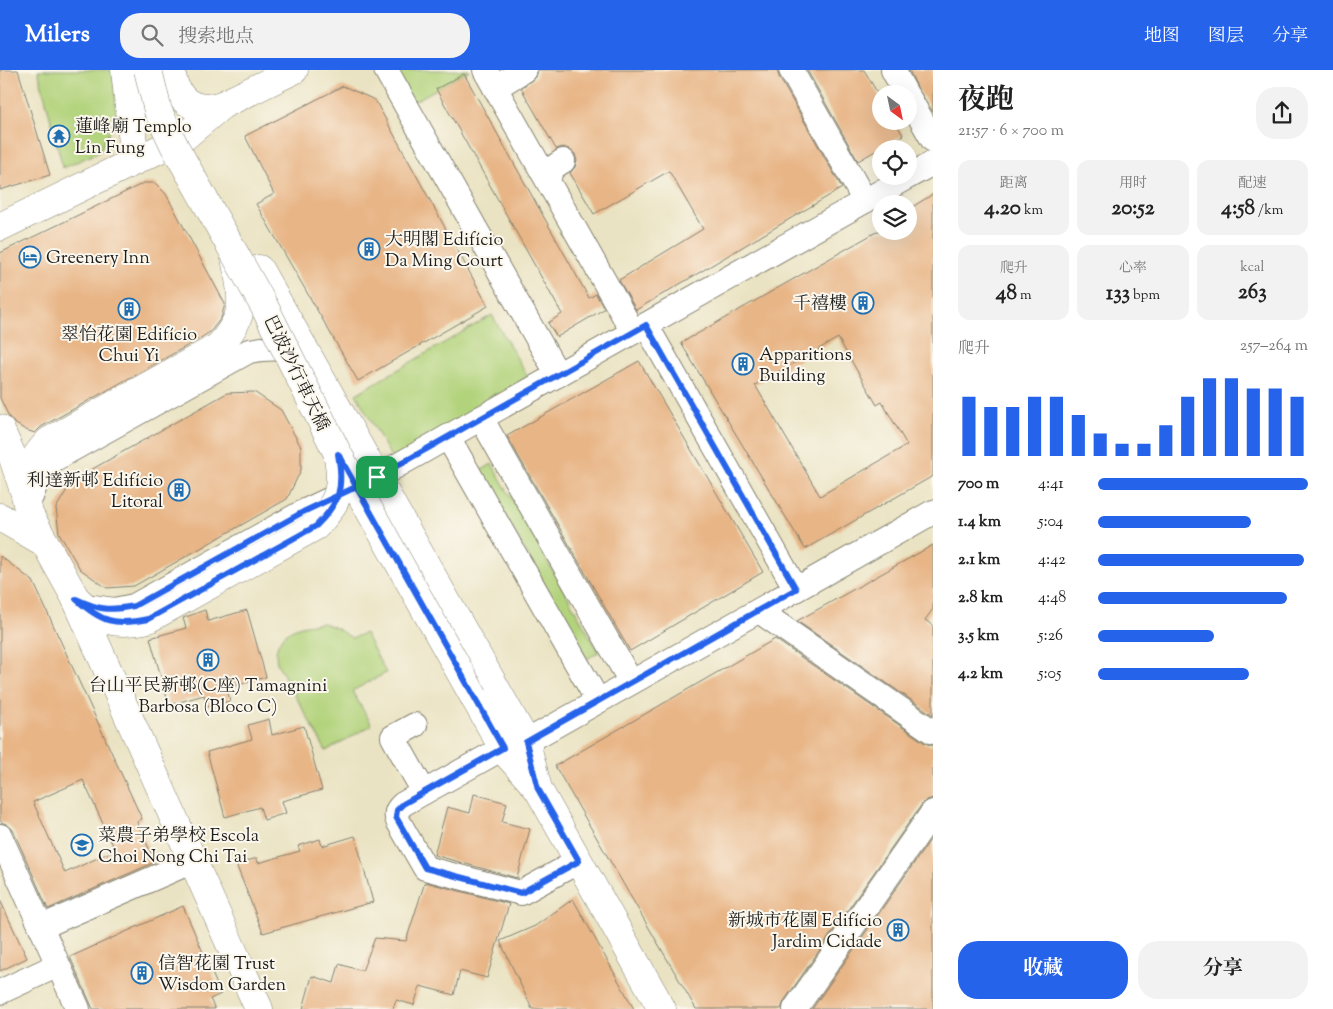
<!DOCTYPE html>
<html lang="zh">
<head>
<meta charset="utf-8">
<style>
  :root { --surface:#fff; --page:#f2f2f2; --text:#222; --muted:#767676; --accent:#2563eb }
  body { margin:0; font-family:"Sorts Mill Goudy","Noto Serif SC",serif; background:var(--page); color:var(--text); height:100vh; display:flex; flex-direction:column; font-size:19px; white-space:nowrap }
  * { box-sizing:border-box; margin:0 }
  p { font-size:16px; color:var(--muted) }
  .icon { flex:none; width:28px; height:28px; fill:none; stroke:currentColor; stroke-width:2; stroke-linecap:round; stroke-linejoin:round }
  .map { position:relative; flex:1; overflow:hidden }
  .details { display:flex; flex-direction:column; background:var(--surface); width:400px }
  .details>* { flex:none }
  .needle { width:32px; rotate:147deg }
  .buttons { position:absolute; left:872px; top:15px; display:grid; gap:10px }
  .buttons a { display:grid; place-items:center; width:45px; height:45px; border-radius:50%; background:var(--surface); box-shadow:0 5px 20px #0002; font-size:25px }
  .pin { position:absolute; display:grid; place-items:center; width:42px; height:42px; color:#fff; margin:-21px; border-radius:10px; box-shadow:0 2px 8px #0006 }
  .round { display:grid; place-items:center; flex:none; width:52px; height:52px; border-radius:20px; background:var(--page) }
  .headline { display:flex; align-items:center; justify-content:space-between; height:85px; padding:0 25px }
  h1 { font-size:28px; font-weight:700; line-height:38px }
  .metrics { display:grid; grid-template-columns:repeat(3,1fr); gap:8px; height:85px; padding:5px 25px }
  .metrics div { display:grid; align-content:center; border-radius:12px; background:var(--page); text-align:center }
  .metrics b { font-size:21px; font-weight:700 }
  .metrics small { font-size:14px; font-weight:400 }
  .metrics p { font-size:14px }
  .chart { height:140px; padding:10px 25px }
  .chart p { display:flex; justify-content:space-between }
  .chart svg { width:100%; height:90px; margin-top:5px; stroke:var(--accent); stroke-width:6 }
  .cta { display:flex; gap:10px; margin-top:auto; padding:10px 25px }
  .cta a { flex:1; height:58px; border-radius:20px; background:var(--accent); color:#fff; font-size:20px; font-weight:700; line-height:58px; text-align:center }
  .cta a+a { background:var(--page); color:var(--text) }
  ul { padding:0 25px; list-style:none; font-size:16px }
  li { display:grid; grid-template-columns:80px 60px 1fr; align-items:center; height:38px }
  li i { height:12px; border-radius:6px; background:var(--accent) }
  header { display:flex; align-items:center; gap:30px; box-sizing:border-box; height:70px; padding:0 25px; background:var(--accent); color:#fff }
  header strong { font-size:24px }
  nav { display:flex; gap:28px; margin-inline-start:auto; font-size:18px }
  .search { width:350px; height:45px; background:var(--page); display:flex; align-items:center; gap:12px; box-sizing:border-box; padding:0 18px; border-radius:20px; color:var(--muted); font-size:19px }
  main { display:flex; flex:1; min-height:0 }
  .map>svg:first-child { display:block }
</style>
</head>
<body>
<header>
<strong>Milers</strong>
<div class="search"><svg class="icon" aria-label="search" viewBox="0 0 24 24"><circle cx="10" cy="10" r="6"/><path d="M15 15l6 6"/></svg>搜索地点</div>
<nav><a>地图</a><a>图层</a><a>分享</a></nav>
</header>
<main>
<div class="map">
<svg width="933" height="939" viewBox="0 0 933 939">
  <rect width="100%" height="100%" fill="#fbf7ec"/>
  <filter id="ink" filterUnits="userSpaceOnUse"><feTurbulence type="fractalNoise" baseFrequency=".02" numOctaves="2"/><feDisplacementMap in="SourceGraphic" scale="10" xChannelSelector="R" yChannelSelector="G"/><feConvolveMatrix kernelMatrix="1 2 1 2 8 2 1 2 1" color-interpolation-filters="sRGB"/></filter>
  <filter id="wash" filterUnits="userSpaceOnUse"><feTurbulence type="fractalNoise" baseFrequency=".0096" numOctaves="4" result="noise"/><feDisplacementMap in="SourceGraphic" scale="20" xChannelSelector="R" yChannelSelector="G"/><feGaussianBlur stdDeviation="1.12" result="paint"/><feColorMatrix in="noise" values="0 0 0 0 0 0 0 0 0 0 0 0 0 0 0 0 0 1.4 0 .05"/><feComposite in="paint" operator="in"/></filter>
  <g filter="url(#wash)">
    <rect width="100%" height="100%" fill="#eae3c3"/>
    <!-- green -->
    <g fill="#b2d37b" stroke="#67784c">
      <polygon points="38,0 113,0 117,48 99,82 63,98"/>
      <polygon points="395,0 469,0 469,1 413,32"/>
      <polygon points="492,245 533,316 395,394 356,324"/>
      <polygon points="492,394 599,582 587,589 480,401"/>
      <path d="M323,553l13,5 16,10 13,-5 21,40 -34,18 20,34 -46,26 -49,-88c-6,-31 21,-39 46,-40z"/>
    </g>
    <g id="blocks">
      <!-- building -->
      <g fill="#e8b586" fill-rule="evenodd">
        <polygon points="0,0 18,0 50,105 0,120"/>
        <polygon points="538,0 777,0 779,7 842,118 636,240 619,210 703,159 669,101 594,144 570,103 575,97 577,91 575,84 569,79 563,77 556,79 521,18 536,7"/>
        <polygon points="807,0 864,0 881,29 881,51 895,51 903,65 858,91"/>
        <polygon points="909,0 933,0 933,42 918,19"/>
        <polygon points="464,4 589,228 596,224 604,239 557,267 548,253 562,244 436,19"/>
        <polygon points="343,16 375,30 488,236 358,311 256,134 274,124 245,66"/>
        <polygon points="144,113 155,113 166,124 225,234 221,248 210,262 194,272 41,357 35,363 26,360 14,353 9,347 0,328 0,183"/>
        <path d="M933,124v282l-128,73 -124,-206 197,-112h31v-22zM838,268l39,67 5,-3 25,43 -87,51 -65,-111z"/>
        <polygon points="639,291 763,502 630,581 507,366"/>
        <polygon points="254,322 281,340 301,377 301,400 287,429 134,516 107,518 80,499 59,463 56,438 73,410 227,323"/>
        <polygon points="933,475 933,539 925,550 933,555 933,645 797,551"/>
        <path d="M0,486l33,25 109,238 -5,3 18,40 -107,47 -35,-79 -5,-5 -7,-3 -1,-2zM83,710l32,70 -50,23 -32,-71z"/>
        <polygon points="205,540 208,551 247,540 266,607 227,618 230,631 207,637 204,625 169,635 150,568 186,558 183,548"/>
        <polygon points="775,569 925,673 933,676 933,728 927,730 922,734 784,931 781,939 696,939 555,696"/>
        <polygon points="269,649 272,665 304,656 322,720 282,731 286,743 264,750 260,737 225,747 207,682 252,669 248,655"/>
        <polygon points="474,724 507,733 502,752 530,759 517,808 434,785 447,737 470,743"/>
        <polygon points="355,766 373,832 263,863 236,794 257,788 258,793 300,781 298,776 320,769 322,776"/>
        <polygon points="933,766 933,939 812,939"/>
        <polygon points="425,812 509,834 487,908 460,901 454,925 420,916 414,935 396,930 393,939 303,939 312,906 334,913 339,894 362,901 375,868 406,871"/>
        <polygon points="573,829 607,890 634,939 532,939 500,871 535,856"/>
        <polygon points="0,830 27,888 0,901"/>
        <polygon points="183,836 221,924 210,929 215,939 93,939 70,887"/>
      </g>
    </g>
  </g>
  <g filter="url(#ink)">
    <use href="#blocks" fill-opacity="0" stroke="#838070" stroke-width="1"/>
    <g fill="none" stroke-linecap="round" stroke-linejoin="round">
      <!-- minor casing -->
      <g stroke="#838070" stroke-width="26">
        <g id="minor">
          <polyline points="386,0 558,305"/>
          <polyline points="485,0 633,262"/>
          <polyline points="791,0 865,131"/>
          <polyline points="893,0 906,24"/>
          <polyline points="495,18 524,0"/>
          <polyline points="909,28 933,70"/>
          <polyline points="909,106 933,93"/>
          <path d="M549,113c-1,-12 4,-16 14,-22"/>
          <polyline points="646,255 796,519"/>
          <polyline points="481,348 631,612"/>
          <polyline points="448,367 598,631"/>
          <path d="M31,427l8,-22 14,-15 196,-109c18,-3 35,-5 51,5"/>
          <polyline points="93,537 114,540 134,536 303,442 377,407 909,106"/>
          <polyline points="759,541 933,662"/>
          <polyline points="415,655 393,667 424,722"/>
          <polyline points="526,672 933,442"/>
          <path d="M503,678l-100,56c-6,5 -8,10 -5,17l27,47 96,25 58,-32"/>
          <polyline points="0,766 78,939"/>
          <polyline points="41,857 193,791"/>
          <polyline points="0,922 58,895"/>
          <polyline points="795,939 933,742"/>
        </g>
      </g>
      <!-- major casing -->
      <g stroke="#838070" stroke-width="29">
        <g id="major">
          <polyline points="125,0 135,91"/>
          <path d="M171,0c4,30 22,44 51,35l72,-35"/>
          <polyline points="0,157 184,67 222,35"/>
          <polyline points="259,199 526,672 538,719"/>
          <polyline points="0,359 13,388 25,424 29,444 76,529 259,939"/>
          <path d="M25,424c3,-26 6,-34 24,-53l169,-94c30,-33 25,-48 17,-89"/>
          <polyline points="0,447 45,473"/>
          <path d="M76,529c25,23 39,27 72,20"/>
          <polyline points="474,627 506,683 538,719 662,939"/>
        </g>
      </g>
      <!-- minor -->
      <use href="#minor" stroke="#fff" stroke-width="24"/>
      <!-- major -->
      <use href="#major" stroke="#fff" stroke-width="28"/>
      <!-- major-bridge casing -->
      <g stroke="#838070" stroke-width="29" stroke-linecap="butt">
        <g id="major-bridge">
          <polyline points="148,0 158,41 175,77 264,236 338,384 474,627"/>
          <path d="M148,549l168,-93c21,-22 28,-37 22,-68"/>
        </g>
      </g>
      <!-- major-bridge -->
      <use href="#major-bridge" stroke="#fff" stroke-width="28"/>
    </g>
  </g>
  <g fill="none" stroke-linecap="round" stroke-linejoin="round" filter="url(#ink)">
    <!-- route casing -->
    <g stroke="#fff" stroke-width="10">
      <path id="route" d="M377,407l-74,35 -169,94c-26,5 -34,4 -58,-7 25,23 39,27 72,20l168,-93c24,-24 28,-38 22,-72 55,98 110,196 165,294l-100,56 -6,6 -1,7 29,51 96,25 58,-32 -41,-72 -12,-47 270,-153 -150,-264 -269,152"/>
    </g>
    <!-- route -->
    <use href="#route" stroke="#2563eb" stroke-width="6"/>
  </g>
  <!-- icons -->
  <defs>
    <g id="temple-ring" transform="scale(1.125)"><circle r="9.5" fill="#fbf7ec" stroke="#1f6fb2" stroke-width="1.5"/><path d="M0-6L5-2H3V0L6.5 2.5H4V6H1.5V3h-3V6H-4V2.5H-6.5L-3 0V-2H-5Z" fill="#1f6fb2"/></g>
    <g id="building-ring" transform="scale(1.125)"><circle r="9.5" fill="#fbf7ec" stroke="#1f6fb2" stroke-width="1.5"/><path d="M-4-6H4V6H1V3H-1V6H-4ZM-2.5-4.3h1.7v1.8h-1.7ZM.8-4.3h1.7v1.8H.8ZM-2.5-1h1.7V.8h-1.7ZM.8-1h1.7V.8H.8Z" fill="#1f6fb2"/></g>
    <g id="hotel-ring" transform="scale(1.125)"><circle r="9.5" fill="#fbf7ec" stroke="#1f6fb2" stroke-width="1.5"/><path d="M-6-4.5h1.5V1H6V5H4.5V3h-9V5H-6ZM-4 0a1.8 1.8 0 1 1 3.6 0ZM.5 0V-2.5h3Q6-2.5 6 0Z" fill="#1f6fb2"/></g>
    <g id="school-ring" transform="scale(1.125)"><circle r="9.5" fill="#fbf7ec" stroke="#1f6fb2" stroke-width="1.5"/><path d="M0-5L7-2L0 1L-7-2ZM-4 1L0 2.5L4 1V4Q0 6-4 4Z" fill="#1f6fb2"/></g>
  </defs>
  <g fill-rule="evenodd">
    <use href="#temple-ring" x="59" y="66"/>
    <use href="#building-ring" x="369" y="179"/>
    <use href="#hotel-ring" x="30" y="187"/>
    <use href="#building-ring" x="863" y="233"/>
    <use href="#building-ring" x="129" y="239"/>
    <use href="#building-ring" x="743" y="294"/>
    <use href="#building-ring" x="179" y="420"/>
    <use href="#building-ring" x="208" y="590"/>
    <use href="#school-ring" x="82" y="775"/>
    <use href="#building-ring" x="898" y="860"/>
    <use href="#building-ring" x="142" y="903"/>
  </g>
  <g text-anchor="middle" stroke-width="4" stroke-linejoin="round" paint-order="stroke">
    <!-- poi labels -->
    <g font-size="18" fill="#1c1c1c" stroke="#fbf7ec" text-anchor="start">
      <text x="75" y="62">蓮峰廟 Templo<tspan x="75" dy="21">Lin Fung</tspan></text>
      <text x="385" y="175">大明閣 Edifício<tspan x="385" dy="21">Da Ming Court</tspan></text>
      <text x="46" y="193">Greenery Inn</text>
      <text x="847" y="239" text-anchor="end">千禧樓</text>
      <text x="129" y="270" text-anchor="middle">翠怡花園 Edifício<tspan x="129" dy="21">Chui Yi</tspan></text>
      <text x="759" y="290">Apparitions<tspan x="759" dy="21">Building</tspan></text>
      <text x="163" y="416" text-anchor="end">利達新邨 Edifício<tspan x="163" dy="21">Litoral</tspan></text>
      <text x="208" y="621" text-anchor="middle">台山平民新邨(C座) Tamagnini<tspan x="208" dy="21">Barbosa (Bloco C)</tspan></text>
      <text x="98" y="771">菜農子弟學校 Escola<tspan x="98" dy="21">Choi Nong Chi Tai</tspan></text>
      <text x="882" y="856" text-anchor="end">新城市花園 Edifício<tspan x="882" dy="21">Jardim Cidade</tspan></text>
      <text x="158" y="899">信智花園 Trust<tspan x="158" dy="21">Wisdom Garden</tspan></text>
    </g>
    <!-- street labels -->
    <g font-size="18" fill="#1c1c1c" stroke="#fbf7ec">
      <text transform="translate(297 303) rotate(64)" y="6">巴波沙行車天橋</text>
    </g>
  </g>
</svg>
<div class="buttons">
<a><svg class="needle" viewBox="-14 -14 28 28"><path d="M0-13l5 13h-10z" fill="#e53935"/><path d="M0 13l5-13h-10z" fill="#767676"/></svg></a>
<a><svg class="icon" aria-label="locate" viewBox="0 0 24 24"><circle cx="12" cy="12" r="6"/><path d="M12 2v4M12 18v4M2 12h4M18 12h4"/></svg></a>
<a><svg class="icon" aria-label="layers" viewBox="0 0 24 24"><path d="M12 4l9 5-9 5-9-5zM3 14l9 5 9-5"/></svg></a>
</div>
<div class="pin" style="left:377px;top:407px;background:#1e9e55"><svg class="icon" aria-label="arrive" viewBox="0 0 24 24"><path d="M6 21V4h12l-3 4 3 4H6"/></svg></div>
</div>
<section class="details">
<div class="headline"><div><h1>夜跑</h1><p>21:57 · 6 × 700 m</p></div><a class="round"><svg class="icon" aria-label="share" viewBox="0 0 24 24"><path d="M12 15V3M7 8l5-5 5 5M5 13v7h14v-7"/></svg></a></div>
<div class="metrics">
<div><p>距离</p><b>4.20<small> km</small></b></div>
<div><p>用时</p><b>20:52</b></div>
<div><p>配速</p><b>4:58<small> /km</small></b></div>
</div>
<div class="metrics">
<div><p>爬升</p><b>48<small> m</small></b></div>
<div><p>心率</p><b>133<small> bpm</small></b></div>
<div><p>kcal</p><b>263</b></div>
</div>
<div class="chart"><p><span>爬升</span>257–264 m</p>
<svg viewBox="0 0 160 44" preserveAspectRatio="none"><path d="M5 44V15M15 44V20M25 44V20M35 44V15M45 44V15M55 44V24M65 44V33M75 44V38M85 44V38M95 44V29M105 44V15M115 44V6M125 44V6M135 44V11M145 44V11M155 44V15"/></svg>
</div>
<ul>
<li><b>700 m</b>4:41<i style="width:100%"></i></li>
<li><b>1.4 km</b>5:04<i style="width:73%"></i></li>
<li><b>2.1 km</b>4:42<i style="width:98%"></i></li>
<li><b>2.8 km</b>4:48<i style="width:90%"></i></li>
<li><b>3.5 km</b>5:26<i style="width:55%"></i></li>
<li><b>4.2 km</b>5:05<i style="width:72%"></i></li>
</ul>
<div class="cta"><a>收藏</a><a>分享</a></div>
</section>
</main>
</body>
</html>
